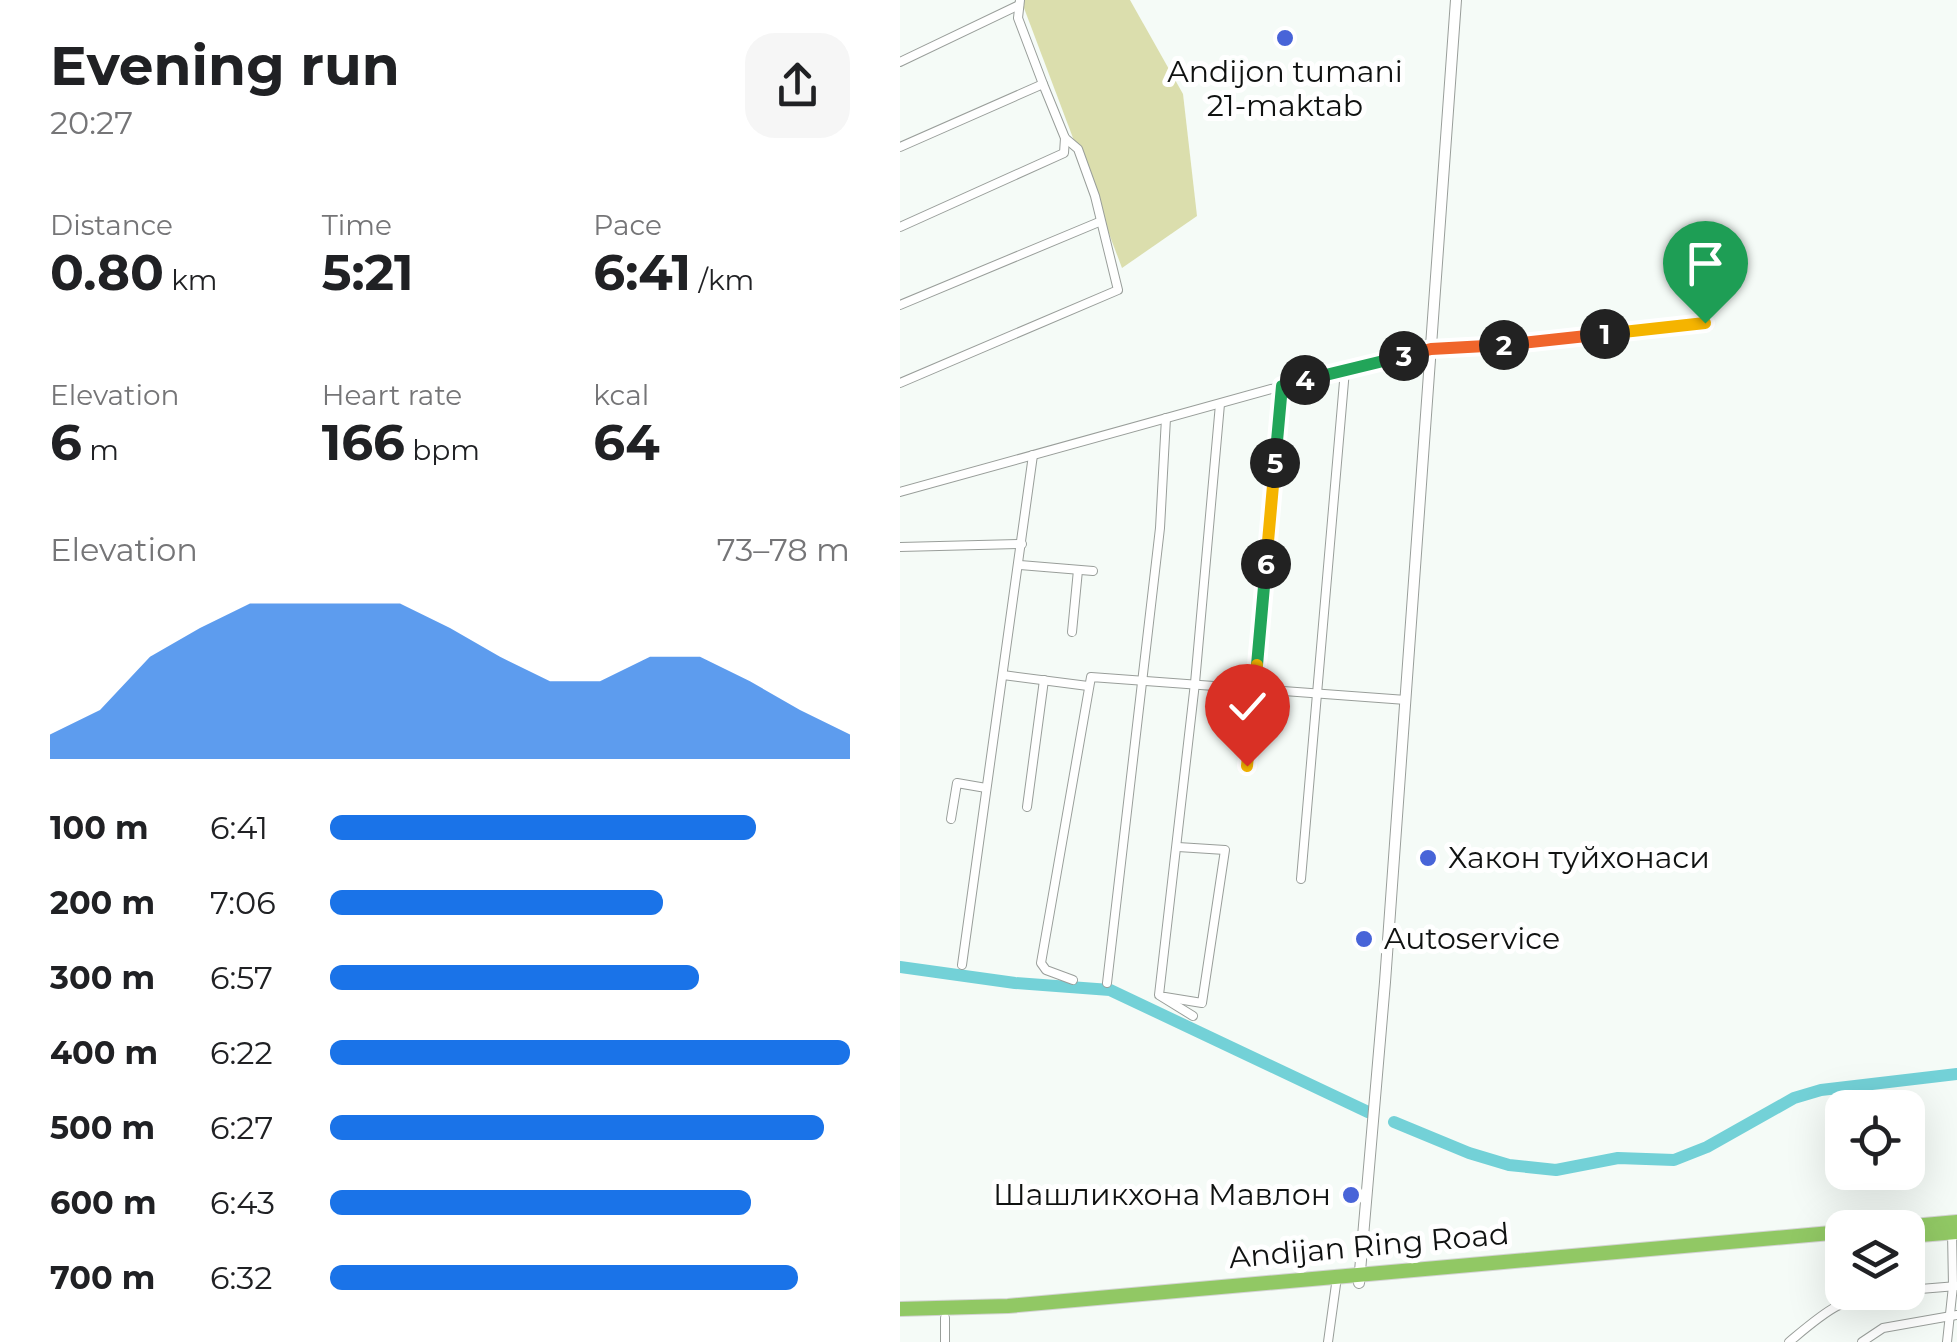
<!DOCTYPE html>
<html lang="en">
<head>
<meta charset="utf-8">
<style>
  :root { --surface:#fff; --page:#f6f6f6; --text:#202124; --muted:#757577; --accent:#1a73e8 }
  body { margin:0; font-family:Montserrat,sans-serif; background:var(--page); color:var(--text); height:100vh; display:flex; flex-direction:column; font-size:38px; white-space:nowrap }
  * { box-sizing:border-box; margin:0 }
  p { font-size:32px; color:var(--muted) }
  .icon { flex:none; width:55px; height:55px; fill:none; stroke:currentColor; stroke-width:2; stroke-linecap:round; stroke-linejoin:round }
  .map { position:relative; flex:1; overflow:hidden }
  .sheet { display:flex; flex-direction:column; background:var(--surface); width:900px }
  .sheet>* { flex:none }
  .tools { position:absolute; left:925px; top:1090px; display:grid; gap:20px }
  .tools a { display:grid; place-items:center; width:100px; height:100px; border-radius:20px; background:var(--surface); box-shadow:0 10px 40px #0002; font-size:50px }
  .pin { position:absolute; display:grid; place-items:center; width:85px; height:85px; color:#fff; margin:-102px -42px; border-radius:50% 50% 50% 0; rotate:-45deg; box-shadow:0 0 10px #0007 }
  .pin .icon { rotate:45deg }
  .km { position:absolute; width:50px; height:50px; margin:-25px; border-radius:50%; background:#222; color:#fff; font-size:28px; line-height:50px; text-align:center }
  .round { display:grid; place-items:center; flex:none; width:105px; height:105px; border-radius:30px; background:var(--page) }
  .head { display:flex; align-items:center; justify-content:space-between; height:170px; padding:0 50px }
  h1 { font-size:55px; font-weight:700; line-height:75px }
  .figures { display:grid; grid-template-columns:repeat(3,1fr); gap:15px; height:170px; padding:10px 50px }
  .figures div { display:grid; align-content:center }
  .figures b { font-size:50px; font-weight:700 }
  .figures small { font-size:28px; font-weight:400 }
  .figures p { font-size:28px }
  .chart { height:280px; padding:20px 50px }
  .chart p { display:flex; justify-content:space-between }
  .chart svg { width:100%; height:180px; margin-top:10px; fill:var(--accent); opacity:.7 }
  ul { padding:0 50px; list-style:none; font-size:32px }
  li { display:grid; grid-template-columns:160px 120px 1fr; align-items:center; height:75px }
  li i { height:25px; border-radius:12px; background:var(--accent) }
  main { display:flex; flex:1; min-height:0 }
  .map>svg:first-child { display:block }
</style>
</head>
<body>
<main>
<section class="sheet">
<div class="head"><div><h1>Evening run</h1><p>20:27</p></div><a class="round"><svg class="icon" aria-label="share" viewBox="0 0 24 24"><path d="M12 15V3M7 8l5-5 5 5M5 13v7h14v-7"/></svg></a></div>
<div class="figures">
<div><p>Distance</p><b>0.80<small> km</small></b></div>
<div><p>Time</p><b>5:21</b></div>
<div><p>Pace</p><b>6:41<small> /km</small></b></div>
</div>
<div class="figures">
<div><p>Elevation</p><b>6<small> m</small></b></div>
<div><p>Heart rate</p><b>166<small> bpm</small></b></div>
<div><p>kcal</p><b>64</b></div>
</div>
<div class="chart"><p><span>Elevation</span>73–78 m</p>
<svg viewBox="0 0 160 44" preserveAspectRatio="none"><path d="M0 44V38L10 32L20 19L30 12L40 6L50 6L60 6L70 6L80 12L90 19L100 25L110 25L120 19L130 19L140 25L150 32L160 38V44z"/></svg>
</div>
<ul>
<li><b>100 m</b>6:41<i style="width:82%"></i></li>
<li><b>200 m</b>7:06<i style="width:64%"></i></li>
<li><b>300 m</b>6:57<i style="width:71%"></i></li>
<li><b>400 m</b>6:22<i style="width:100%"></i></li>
<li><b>500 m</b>6:27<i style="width:95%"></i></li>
<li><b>600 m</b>6:43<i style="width:81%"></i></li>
<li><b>700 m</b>6:32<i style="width:90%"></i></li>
</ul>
</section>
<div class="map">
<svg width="1057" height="1342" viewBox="0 0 1057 1342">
  <rect width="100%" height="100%" fill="#f5fbf7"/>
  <!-- green -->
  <polygon fill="#dbdead" points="124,0 230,0 283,94 297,216 222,268 124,8"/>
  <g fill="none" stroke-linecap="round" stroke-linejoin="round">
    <!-- river -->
    <g stroke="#73d1d7" stroke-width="12">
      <polyline points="0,967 115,983 210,990 468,1112"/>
      <polyline points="494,1122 569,1153 609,1165 656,1170 718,1158 774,1160 807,1147 894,1098 921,1090 1057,1074"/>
    </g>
    <!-- street casing -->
    <g stroke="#999e9a" stroke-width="10">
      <g id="street">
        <polyline points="0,62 119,5"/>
        <polyline points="0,147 143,84"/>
        <polyline points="0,227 164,153 165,138"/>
        <polyline points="0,305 199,222"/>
        <polyline points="0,383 218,290 195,196 178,149 165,138 143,84 118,18 120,0"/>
        <polyline points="0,492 382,386 531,349 581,347 805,323"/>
        <polyline points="0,547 122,544"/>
        <polyline points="120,565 193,571"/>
        <polyline points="172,632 178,570"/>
        <polyline points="103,675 188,686"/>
        <polyline points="347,766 382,386"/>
        <polyline points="127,807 144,680"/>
        <polyline points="51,819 57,783 86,788"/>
        <polyline points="401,879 445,370"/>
        <polyline points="62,965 133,455"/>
        <polyline points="173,980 146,970 141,963 191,677 506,700"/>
        <polyline points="207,983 260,528 266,418"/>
        <polyline points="265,997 302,1003 325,850 278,847"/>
        <polyline points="293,1016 259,995 295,683 320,404"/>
        <polyline points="1008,1290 1057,1286"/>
        <polyline points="45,1318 45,1342"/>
        <polyline points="428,1342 437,1277"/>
        <path d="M889,1342c36,-30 50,-44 98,-50"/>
        <polyline points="962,1342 983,1328 1057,1315"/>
        <polyline points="1047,1342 1053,1286 1052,1232"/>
      </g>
    </g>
    <!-- secondary casing -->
    <g stroke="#999e9a" stroke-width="12">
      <polyline id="secondary" points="459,1283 485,982 556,0"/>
    </g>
    <!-- highway casing -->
    <g stroke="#d4d4d4" stroke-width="16">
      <g id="highway">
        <polyline points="991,1228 1057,1222"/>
        <polyline points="1008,1236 1057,1232"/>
        <polyline points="0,1309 108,1306 942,1232"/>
      </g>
    </g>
    <!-- street -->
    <use href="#street" stroke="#fff" stroke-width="8"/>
    <!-- secondary -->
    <use href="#secondary" stroke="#fff" stroke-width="10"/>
    <!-- highway -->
    <use href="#highway" stroke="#91c864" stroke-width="14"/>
  </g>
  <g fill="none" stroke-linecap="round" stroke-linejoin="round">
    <!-- split-1 casing -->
    <g stroke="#fff" stroke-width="20">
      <polyline id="split-1" points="705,334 805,323"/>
    </g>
    <!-- split-2 casing -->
    <g stroke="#fff" stroke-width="20">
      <polyline id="split-2" points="604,345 705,334"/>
    </g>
    <!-- split-3 casing -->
    <g stroke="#fff" stroke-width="20">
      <polyline id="split-3" points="504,356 531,349 604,345"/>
    </g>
    <!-- split-4 casing -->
    <g stroke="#fff" stroke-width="20">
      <polyline id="split-4" points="405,380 504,356"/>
    </g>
    <!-- split-5 casing -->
    <g stroke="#fff" stroke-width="20">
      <polyline id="split-5" points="375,463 382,386 405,380"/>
    </g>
    <!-- split-6 casing -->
    <g stroke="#fff" stroke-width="20">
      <polyline id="split-6" points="366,564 375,463"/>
    </g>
    <!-- split-7 casing -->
    <g stroke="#fff" stroke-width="20">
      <polyline id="split-7" points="357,665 366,564"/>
    </g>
    <!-- split-8 casing -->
    <g stroke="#fff" stroke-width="20">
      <polyline id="split-8" points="347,766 357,665"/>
    </g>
    <!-- split-1 -->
    <use href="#split-1" stroke="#f5b400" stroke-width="12"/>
    <!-- split-2 -->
    <use href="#split-2" stroke="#f0652b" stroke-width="12"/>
    <!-- split-3 -->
    <use href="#split-3" stroke="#f0652b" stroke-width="12"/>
    <!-- split-4 -->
    <use href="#split-4" stroke="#22a559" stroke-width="12"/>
    <!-- split-5 -->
    <use href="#split-5" stroke="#22a559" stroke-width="12"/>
    <!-- split-6 -->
    <use href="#split-6" stroke="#f5b400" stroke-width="12"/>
    <!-- split-7 -->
    <use href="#split-7" stroke="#22a559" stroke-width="12"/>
    <!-- split-8 -->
    <use href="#split-8" stroke="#f5b400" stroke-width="12"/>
  </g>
  <!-- markers -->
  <g fill="#4864d8" stroke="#fff" stroke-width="4">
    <circle cx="385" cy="38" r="10"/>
    <circle cx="528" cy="858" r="10"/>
    <circle cx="464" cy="939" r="10"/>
    <circle cx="451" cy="1195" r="10"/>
  </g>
  <g text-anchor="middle" stroke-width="10" stroke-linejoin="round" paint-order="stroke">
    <!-- poi labels -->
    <g font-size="30" fill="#101211" stroke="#fff" text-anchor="start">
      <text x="385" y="82" text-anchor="middle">Andijon tumani<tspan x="385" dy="34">21-maktab</tspan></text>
      <text x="548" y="868">Хакон туйхонаси</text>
      <text x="484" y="949">Autoservice</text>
      <text x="431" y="1205" text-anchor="end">Шашликхона Мавлон</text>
    </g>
    <!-- street labels -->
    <g font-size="30" fill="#101211" stroke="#fff">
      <text transform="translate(469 1246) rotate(-5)" y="10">Andijan Ring Road</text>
    </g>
  </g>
</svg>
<div class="tools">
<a><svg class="icon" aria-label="locate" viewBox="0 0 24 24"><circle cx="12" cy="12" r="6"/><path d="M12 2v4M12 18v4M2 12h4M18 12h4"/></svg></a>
<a><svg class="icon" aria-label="layers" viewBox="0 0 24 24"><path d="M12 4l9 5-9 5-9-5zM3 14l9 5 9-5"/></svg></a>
</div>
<div class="pin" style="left:805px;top:323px;background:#1e9e55"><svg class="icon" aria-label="arrive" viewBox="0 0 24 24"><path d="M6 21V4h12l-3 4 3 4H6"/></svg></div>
<div class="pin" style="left:347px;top:766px;background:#d93025"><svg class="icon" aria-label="check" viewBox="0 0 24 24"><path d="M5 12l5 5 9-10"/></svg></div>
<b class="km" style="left:705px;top:334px">1</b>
<b class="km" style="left:604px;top:345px">2</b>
<b class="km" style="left:504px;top:356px">3</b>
<b class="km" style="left:405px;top:380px">4</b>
<b class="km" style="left:375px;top:463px">5</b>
<b class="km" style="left:366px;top:564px">6</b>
</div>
</main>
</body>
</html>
